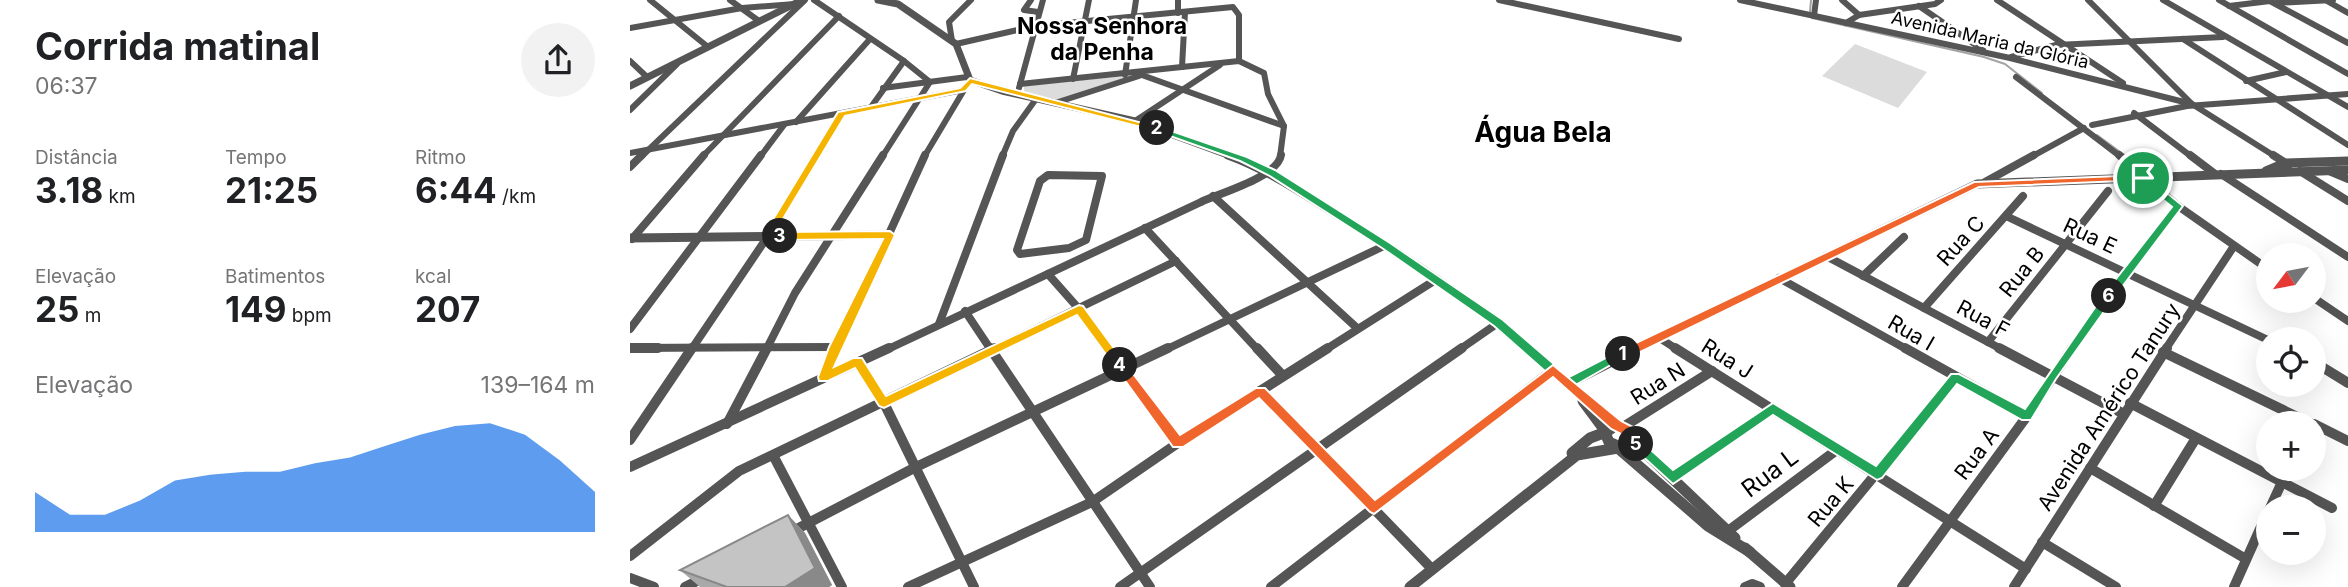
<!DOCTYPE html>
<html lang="pt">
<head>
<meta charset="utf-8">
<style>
  :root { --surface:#fff; --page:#f2f2f2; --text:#202124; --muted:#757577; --accent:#1a73e8 }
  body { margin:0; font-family:Inter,sans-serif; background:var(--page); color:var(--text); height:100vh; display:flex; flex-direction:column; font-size:26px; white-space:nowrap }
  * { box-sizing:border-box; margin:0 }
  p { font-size:23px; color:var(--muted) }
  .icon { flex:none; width:38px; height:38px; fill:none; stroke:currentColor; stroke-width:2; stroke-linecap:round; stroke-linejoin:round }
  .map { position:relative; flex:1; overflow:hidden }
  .panel { display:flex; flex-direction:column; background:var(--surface); width:630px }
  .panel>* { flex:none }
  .needle { width:46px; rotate:238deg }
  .tools { position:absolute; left:1626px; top:243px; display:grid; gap:14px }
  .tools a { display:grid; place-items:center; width:70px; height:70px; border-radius:50%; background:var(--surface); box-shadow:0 7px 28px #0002; font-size:35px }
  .pin { position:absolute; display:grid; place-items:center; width:60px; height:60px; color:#fff; margin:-30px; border:4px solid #fff; border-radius:50%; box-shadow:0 2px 7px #0007 }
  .km { position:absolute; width:35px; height:35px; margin:-18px; border-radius:50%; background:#222; color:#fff; font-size:19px; line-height:35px; text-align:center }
  .round { display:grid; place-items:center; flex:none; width:74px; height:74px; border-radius:37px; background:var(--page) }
  .headline { display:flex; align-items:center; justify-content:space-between; height:119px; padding:0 35px }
  h1 { font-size:38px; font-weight:700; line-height:52px }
  .stats { display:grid; grid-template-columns:repeat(3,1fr); gap:10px; height:119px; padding:7px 35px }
  .stats div { display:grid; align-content:center }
  .stats b { font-size:35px; font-weight:700 }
  .stats small { font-size:19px; font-weight:400 }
  .stats p { font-size:19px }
  .chart { height:196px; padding:14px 35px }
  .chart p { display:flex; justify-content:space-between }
  .chart svg { width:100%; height:126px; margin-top:7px; fill:var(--accent); opacity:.7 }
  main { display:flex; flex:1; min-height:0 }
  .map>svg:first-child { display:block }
</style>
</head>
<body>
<main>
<section class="panel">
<div class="headline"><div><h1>Corrida matinal</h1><p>06:37</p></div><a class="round"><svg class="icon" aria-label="share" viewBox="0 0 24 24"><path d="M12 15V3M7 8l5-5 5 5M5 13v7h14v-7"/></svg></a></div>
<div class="stats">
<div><p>Distância</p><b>3.18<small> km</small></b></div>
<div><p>Tempo</p><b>21:25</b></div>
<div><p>Ritmo</p><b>6:44<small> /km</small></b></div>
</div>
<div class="stats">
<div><p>Elevação</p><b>25<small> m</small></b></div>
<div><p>Batimentos</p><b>149<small> bpm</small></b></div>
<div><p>kcal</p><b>207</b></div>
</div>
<div class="chart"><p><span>Elevação</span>139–164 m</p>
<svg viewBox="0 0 160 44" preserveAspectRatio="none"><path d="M0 44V30L10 38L20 38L30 33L40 26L50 24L60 23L70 23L80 20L90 18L100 14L110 10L120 7L130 6L140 10L150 19L160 30V44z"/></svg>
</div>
</section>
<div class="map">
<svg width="1718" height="587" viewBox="0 0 1718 587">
  <rect width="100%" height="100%" fill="#fff"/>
  <!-- green -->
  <g fill="#dcdcdc">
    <polygon points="1225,44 1297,72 1268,108 1192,76"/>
    <polygon points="504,75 427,100 394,93 394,86"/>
  </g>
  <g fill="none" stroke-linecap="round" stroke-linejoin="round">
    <!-- stream-far1 -->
    <g stroke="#a3a3a3" stroke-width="2">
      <polyline points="1180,12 1181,0"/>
      <polyline points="1182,18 1354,57 1375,64 1412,93"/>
      <polyline points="1467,135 1497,157"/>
    </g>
    <!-- stream -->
    <g stroke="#a3a3a3" stroke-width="2.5">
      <polyline points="1494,155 1519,173"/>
      <polyline points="1527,182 1534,187"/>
    </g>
    <!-- minor-far2 -->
    <g stroke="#555" stroke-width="6">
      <polyline points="20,0 78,47"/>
      <polyline points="100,0 129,21"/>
      <polyline points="184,0 274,61 300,82"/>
      <polyline points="401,0 394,10 408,12"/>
      <polyline points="548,0 548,13"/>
      <polyline points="869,0 1049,39"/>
      <polyline points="1110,0 1380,58 1562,104"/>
      <polyline points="1212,0 1229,15"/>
      <polyline points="1367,0 1493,83"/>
      <polyline points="1458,0 1562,104 1646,157"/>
      <polyline points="1533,0 1718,107"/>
      <polyline points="1589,0 1718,74"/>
      <polyline points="1638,0 1718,43"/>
      <polyline points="1697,1 1718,13"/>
      <polyline points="1646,3 1703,0"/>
      <polyline points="1289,6 1353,50"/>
      <polyline points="1599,6 1640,1"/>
      <polyline points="1184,16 1186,0"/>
      <polyline points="1216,23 1229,15 1305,4 1311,0"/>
      <polyline points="0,28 112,8 165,4"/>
      <polyline points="1553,39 1718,145"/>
      <polyline points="322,41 319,22 341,0"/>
      <polyline points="326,44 405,26 603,7 609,15 609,61"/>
      <polyline points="1381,57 1426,45 1593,37"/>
      <polyline points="0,61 17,77"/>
      <polyline points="552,67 555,12"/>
      <polyline points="509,74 654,126"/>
      <polyline points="495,75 506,0"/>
      <polyline points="1386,77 1491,157"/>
      <polyline points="443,79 459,0"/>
      <polyline points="1616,81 1656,72"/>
      <polyline points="390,84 609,61 634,73 638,94 654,126 650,157"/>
      <polyline points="253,88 337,77"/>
      <polyline points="389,88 413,0"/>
      <polyline points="425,103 509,76"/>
      <polyline points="241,107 274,61"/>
      <polyline points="0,110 47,64"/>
      <polyline points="1504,113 1562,157"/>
      <polyline points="505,121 590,65"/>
      <polyline points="166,122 240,39"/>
      <polyline points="1462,125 1557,106 1718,94"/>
      <polyline points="0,153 333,90"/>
      <polyline points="11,157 175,0"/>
      <polyline points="72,157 209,16"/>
      <polyline points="130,157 154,125"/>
      <polyline points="185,157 211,114"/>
      <polyline points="252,157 300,82"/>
      <polyline points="294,157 340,80"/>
      <polyline points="372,157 383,131 406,99"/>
      <polyline points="1401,157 1454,128"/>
    </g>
    <!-- minor-far1 -->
    <g stroke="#555" stroke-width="8">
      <polyline points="1489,155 1548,206 1638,269"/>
      <polyline points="1560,155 1585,174"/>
      <polyline points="1643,155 1659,165"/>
      <polyline points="0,167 12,155"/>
      <polyline points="1670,171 1718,201"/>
      <polyline points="1699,171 1718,179"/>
      <polyline points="1591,174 1718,257"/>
      <polygon points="418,175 472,176 456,240 439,248 390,254 387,250 410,181"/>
      <polyline points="1355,182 1404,155"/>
      <polyline points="583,196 727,328"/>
      <polyline points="1376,216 1638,340"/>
      <polyline points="515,228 628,350"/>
      <polyline points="2,239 74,155"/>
      <polyline points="1196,256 1373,350"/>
      <polyline points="418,274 449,309 479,350"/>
      <polyline points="1233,276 1274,237"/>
      <polyline points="1149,278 1278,350"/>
      <polyline points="1684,298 1718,321"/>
      <polyline points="1294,308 1393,196"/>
      <polyline points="335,311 361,350"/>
      <polyline points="309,324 373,155"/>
      <polyline points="0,329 131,155"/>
      <polyline points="1028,337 1048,350"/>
      <polyline points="1358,342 1478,191"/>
      <polyline points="0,348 205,347"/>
      <polyline points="61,350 138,236 186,155"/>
      <polyline points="136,350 165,293 253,155"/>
      <polyline points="206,350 295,155"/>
      <path d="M256,350c105,-50 210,-99 315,-148 19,-9 77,-25 80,-47"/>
      <polyline points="362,350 546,261"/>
      <polyline points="535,350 756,245"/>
      <polyline points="695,350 807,279"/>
      <polyline points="829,350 868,323"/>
      <polyline points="1441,350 1548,206"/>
      <polyline points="1535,350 1604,246"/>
    </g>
    <!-- minor -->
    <g stroke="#555" stroke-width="10">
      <polyline points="0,348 28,348"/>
      <polyline points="360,348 520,587"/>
      <polyline points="478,348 548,443"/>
      <polyline points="627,348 653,376"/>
      <polyline points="1045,348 1396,569"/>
      <polyline points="1275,348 1397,416"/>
      <polyline points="1369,348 1494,414"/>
      <polyline points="1533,352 1682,424"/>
      <polyline points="228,362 254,403 344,587"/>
      <polyline points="1684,362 1718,383"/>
      <polyline points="194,377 207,348"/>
      <polyline points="630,391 802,569"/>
      <polyline points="1500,403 1702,508"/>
      <polyline points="97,424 137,348"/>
      <polyline points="1684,424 1718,441"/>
      <polyline points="993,427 1082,371"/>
      <polyline points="0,440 62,348"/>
      <polyline points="144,457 212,587"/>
      <polyline points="0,467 259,348"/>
      <polyline points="1460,468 1616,559"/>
      <polyline points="1043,478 1143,408"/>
      <polyline points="1524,506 1566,438"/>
      <polyline points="1640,508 1652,482"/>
      <polyline points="163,531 286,467 538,348"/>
      <polyline points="1098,531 1208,449"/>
      <polyline points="1412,542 1486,587"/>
      <polyline points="0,556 109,471 365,348"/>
      <polyline points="0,578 24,587"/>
      <polyline points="1155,584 1325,378"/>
      <polyline points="55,587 71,579"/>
      <polyline points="278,587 462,502 548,443 698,348"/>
      <polyline points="490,587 832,348"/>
      <polyline points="641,587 923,370"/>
      <polyline points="1115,587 1122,584 1130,587"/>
      <polyline points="1272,587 1397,416 1442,348"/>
      <polyline points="1384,587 1537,348"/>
      <polyline points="1604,587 1638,511"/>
    </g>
    <!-- tertiary-far2 -->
    <g stroke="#555" stroke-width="7">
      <polyline points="248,0 268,4 326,44 340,80 372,91 505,121 603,157"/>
      <polyline points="0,86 172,0"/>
    </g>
    <!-- tertiary-far1 -->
    <g stroke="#555" stroke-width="9">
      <path d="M598,155c41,15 76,39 113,62 65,40 130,83 188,133"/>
      <polyline points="1636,171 1655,163 1718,161"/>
      <polyline points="0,238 260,235"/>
      <polyline points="1003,350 1347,184 1718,170"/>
    </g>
    <!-- tertiary -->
    <g stroke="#555" stroke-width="11">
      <polyline points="897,348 986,425"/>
      <polyline points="938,383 1007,348"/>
      <polygon points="986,425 1000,432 1003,441 990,447 979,442 975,433"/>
      <polyline points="1003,441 1105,538"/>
      <polyline points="942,453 960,438 976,432 953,401"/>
      <polyline points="1115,548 1160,587"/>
      <polyline points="780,587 947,455 988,448 1078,526 1120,552"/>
    </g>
  </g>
  <!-- wall -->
  <polygon fill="#a9a9a9" points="158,515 175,533 202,585 199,587 70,587 50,570"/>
  <!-- shaded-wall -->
  <polygon fill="#898989" points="158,515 175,533 202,585 199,587 155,587"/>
  <!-- building -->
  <polygon fill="#c4c4c4" stroke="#898989" stroke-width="2" points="158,515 185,568 155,587 97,587 50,570"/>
  <!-- split-1 -->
  <polygon fill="#f0652b" stroke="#fff" stroke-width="2" points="1513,175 1516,176 1516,180 1349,187 998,358 993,359 987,354 989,351 1344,182"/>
  <!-- split-2 -->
  <polygon fill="#22a559" stroke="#fff" stroke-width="2" points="527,126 617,157 645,170 760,243 873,320 939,377 989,351 993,350 1000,354 942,387 933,387 864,326 752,248 638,175 610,161 523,130 523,126"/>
  <!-- split-3 -->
  <polygon fill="#f5b400" stroke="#fff" stroke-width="2" points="340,78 532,128 527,131 342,84 336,91 215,116 145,232 154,234 154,239 134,238 133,236 208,112 330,88"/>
  <!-- split-4 -->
  <polygon fill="#f5b400" stroke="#fff" stroke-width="2" points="260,231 265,235 204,367 223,358 232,358 256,396 449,305 453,306 494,362 494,368 486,368 447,315 254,408 249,406 225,368 198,381 189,381 188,377 199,347 253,239 150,240 144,236 150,232"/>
  <!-- split-5 -->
  <polygon fill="#f0652b" stroke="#fff" stroke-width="2" points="490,360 494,362 550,435 626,388 635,388 745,500 923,365 991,421 1005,428 1012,444 1010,447 1001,447 995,436 981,429 923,377 744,514 740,512 629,398 553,447 543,447 486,368 484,365"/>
  <!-- split-6 -->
  <polygon fill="#22a559" stroke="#fff" stroke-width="2" points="1479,292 1483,293 1483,299 1426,379 1401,420 1392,420 1327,384 1252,478 1247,480 1143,415 1043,484 999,444 1001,440 1010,440 1043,470 1143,403 1246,466 1321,374 1329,374 1395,409 1475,293"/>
  <!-- split-7 -->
  <polygon fill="#22a559" stroke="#fff" stroke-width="2" points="1509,176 1516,176 1553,206 1483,299 1475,299 1475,293 1542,207 1509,180"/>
  <g text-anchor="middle" stroke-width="5" stroke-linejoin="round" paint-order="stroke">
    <!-- far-street labels -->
    <g font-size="18" fill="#000" stroke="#fff">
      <text transform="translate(1360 40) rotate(13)" y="6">Avenida Maria da Glória</text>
    </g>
    <!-- street labels -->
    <g font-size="21" fill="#000" stroke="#fff">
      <text transform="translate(1460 236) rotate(25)" y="7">Rua E</text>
      <text transform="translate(1331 241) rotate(-48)" y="7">Rua C</text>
      <text transform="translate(1392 272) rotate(-51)" y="7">Rua B</text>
      <text transform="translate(1353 319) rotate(28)" y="7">Rua F</text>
      <text transform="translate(1281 333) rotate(30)" y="7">Rua I</text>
      <text transform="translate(1097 359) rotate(32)" y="7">Rua J</text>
      <text transform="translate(1028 384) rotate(-32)" y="7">Rua N</text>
      <text transform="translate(1479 407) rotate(-57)" y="7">Avenida Américo Tanury</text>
      <text transform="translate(1347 454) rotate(-53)" y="7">Rua A</text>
      <text transform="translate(1201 502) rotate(-50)" y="7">Rua K</text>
    </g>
    <!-- far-district labels -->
    <g font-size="23" font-weight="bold" fill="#000" stroke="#fff">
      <text x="472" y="34">Nossa Senhora<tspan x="472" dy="26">da Penha</tspan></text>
    </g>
    <!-- near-street labels -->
    <g font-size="24" fill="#000" stroke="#fff">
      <text transform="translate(1140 473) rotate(-37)" y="8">Rua L</text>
    </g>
    <!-- district labels -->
    <g font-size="28" font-weight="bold" fill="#000" stroke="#fff">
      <text x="913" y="142">Água Bela</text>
    </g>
  </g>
</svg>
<div class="tools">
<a><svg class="needle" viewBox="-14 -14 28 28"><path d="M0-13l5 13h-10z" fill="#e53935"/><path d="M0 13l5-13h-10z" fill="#757577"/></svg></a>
<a><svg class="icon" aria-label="locate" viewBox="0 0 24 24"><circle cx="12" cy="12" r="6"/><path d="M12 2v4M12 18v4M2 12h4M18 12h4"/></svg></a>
<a>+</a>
<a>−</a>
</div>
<div class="pin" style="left:1513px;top:178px;background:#1e9e55"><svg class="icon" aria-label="arrive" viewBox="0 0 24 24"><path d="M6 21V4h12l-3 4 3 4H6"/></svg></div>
<b class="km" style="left:993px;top:354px">1</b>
<b class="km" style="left:527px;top:128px">2</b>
<b class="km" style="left:150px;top:236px">3</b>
<b class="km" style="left:490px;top:365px">4</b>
<b class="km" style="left:1006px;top:444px">5</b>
<b class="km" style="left:1479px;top:296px">6</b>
</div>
</main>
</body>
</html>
